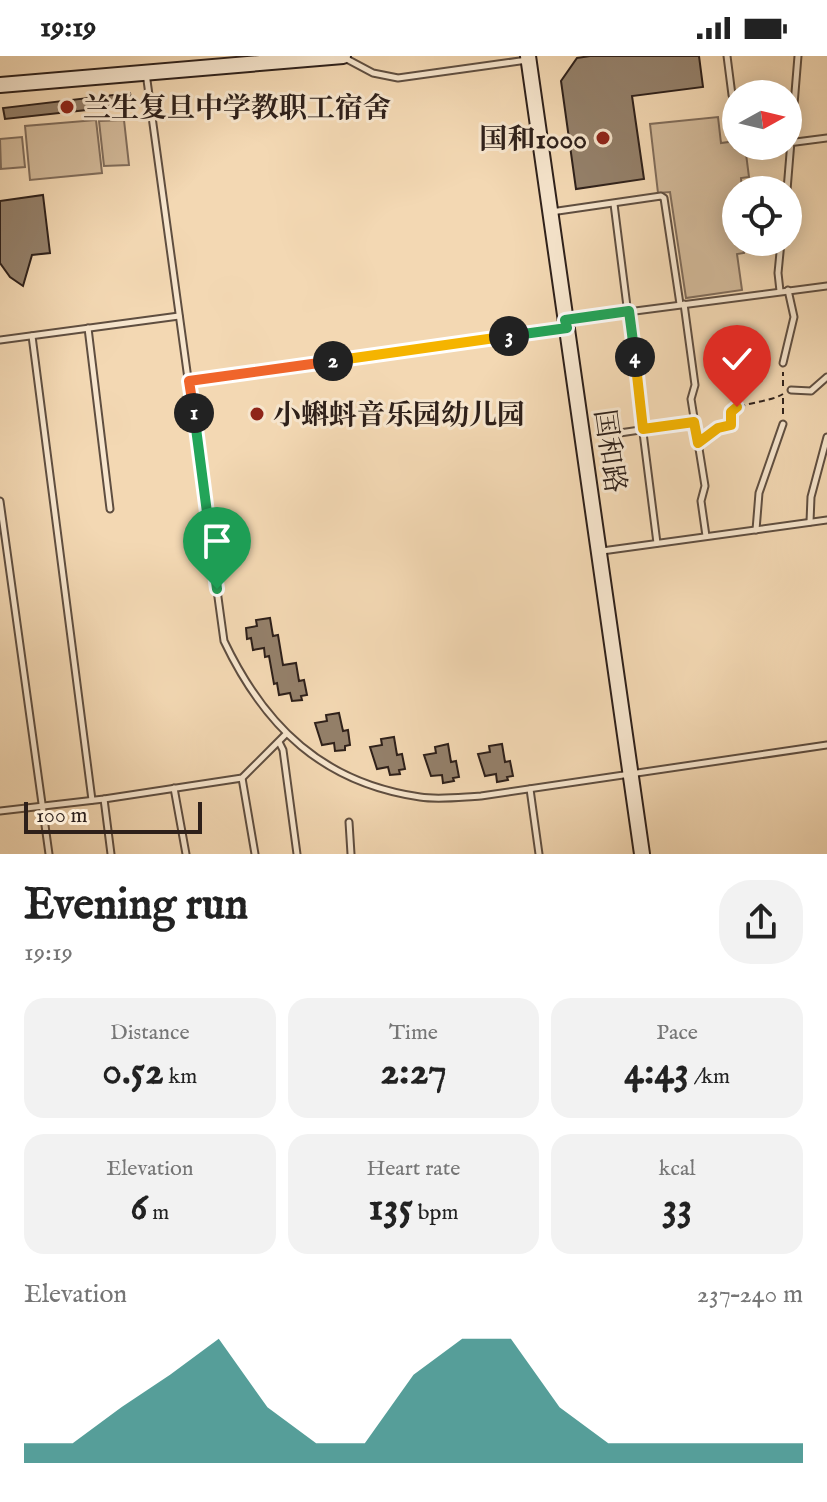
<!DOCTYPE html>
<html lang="en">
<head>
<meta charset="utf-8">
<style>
  :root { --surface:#fff; --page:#f2f2f2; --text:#222; --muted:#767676; --accent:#0f766e }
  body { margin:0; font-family:"IM FELL English","Noto Serif SC",serif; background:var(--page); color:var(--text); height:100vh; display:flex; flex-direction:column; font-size:30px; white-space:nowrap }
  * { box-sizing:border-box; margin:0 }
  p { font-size:26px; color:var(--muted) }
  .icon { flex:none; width:44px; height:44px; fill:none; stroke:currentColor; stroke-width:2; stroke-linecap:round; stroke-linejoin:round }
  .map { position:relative; height:798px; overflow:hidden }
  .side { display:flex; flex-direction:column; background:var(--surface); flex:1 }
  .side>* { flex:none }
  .needle { width:52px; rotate:82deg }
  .controls { position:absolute; left:722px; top:24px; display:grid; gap:16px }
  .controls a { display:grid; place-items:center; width:80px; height:80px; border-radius:50%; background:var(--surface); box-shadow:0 4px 20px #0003; font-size:40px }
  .scale { position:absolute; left:24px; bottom:20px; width:178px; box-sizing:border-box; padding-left:8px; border:4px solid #2e201a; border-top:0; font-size:22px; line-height:28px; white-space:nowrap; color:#2e201a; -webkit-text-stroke:6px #f7e6ce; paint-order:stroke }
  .pin { position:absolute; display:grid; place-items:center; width:68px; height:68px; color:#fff; margin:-82px -34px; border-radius:50% 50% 50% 0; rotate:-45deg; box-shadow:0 0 8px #0007 }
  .pin .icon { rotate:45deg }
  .km { position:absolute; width:40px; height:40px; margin:-20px; border-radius:50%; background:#222; color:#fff; font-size:22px; line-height:40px; text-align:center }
  .round { display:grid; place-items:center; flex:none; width:84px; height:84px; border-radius:32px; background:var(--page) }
  .summary { display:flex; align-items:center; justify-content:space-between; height:136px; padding:0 24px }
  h1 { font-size:44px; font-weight:700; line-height:60px }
  .metrics { display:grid; grid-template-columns:repeat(3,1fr); gap:12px; height:136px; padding:8px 24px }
  .metrics div { display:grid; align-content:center; border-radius:20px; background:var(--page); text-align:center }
  .metrics b { font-size:40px; font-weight:700 }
  .metrics small { font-size:22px; font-weight:400 }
  .metrics p { font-size:22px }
  .chart { height:224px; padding:16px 24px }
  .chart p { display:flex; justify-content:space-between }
  .chart svg { width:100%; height:144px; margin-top:8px; fill:var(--accent); opacity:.7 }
  .status { display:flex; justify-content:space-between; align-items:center; height:56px; padding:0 40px; background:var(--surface); direction:ltr }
  .status svg { height:22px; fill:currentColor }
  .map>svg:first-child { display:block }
</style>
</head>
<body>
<div class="status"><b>19:19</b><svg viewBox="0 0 49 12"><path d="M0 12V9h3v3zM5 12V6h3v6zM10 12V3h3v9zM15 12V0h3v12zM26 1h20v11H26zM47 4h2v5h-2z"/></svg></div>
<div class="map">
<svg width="827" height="798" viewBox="0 0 827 798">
  <rect width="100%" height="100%" fill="#f3d8b3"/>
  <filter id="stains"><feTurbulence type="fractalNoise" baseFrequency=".0025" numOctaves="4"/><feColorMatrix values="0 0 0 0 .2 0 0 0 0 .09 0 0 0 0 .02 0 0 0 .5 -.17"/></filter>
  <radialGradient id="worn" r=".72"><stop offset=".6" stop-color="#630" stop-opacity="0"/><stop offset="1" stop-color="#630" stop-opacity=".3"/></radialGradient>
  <!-- green -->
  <g fill="#d2b999" stroke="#806c5a" stroke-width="2">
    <polygon points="718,61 721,87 736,85 736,90 745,90 749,121 741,122 742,134 736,134 736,186 742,186 744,197 737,198 742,234 686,242 670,136 658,137 650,68"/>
    <polygon points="96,64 102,117 30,124 25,70"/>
    <polygon points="124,64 129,109 104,110 99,65"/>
    <polygon points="22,81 25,111 1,113 0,83"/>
  </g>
  <!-- building -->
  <g fill="#94806a" stroke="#2e201a" stroke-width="2">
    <polygon points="590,0 699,0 703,31 632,40 644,123 576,133 561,25 577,2"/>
    <polygon points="130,37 132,49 5,63 3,52"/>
    <polygon points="43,139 50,197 32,199 23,230 10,221 0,207 0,145"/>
    <polygon points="270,562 273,580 278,579 283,609 296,607 299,625 304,624 307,639 301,640 302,644 292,645 290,637 279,639 277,627 274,628 269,600 265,601 264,592 253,594 251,582 247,583 246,572 257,570 256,564"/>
    <polygon points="339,657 343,675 348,674 350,689 345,690 345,694 335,695 334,687 322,689 315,667 327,665 326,659"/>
    <polygon points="394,681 397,699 402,698 405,713 399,714 400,718 390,719 388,711 377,713 370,691 382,689 381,683"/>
    <polygon points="448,688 451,706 456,705 459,721 453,722 454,725 443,727 442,719 431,720 424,699 436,697 435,691"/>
    <polygon points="502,688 505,706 510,705 513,720 507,721 508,724 497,726 496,718 485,720 478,698 490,696 489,690"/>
  </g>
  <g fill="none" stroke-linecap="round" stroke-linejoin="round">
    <!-- lane casing -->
    <g stroke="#5f4e40" stroke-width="9">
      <g id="lane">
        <polyline points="727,0 732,39 736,48"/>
        <polyline points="343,1 373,17 398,22 527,4"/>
        <path d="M146,17l78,568c41,86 99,142 196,156 19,3 41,0 61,-1l346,-51"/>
        <polyline points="788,87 827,82"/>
        <polyline points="756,90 763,90"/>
        <polyline points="787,134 798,0"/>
        <polyline points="614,148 657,487"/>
        <polyline points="551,156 661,140 664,142 680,248"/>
        <polyline points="780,235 778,217 781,186"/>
        <polyline points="684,248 695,329 691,343 705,430 701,445 706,480"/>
        <polyline points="566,264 827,230"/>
        <polyline points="88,272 110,453"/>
        <polyline points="32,280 92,744"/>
        <polyline points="0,284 179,260"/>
        <polyline points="783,307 794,261 788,234"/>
        <polyline points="189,325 566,273"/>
        <polyline points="791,334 811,335 827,321"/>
        <polyline points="613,378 694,366"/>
        <polyline points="0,445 49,798"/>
        <polyline points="810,466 811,441 827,381"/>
        <polyline points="756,474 759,437 783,368"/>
        <polyline points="602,495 827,464"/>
        <polyline points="279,686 283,694 297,798"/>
        <polyline points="242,722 255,798"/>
        <polyline points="174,732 186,798"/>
        <polyline points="530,733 539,798"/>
        <polyline points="104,743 111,798"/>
        <polyline points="0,755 104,743 242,722 286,678"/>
        <polyline points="349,766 351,798"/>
      </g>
    </g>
    <!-- secondary casing -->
    <g stroke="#2e201a" stroke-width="18">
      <g id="secondary">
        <polyline points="528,0 642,798"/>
        <polyline points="0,29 343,0"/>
      </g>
    </g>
    <!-- path -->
    <g stroke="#2e201a" stroke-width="2" stroke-dasharray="6 4" stroke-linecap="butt">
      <polyline points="783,330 783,316"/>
      <polyline points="783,358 783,340"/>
      <path d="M707,380l11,-8 13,-3v-13c10,-10 37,-9 52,-18"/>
    </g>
    <!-- lane -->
    <use href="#lane" stroke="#f7e6ce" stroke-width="5"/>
    <!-- secondary -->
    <use href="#secondary" stroke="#f7e6ce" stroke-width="14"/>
  </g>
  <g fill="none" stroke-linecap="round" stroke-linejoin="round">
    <!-- split-1 casing -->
    <g stroke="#fff" stroke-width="16">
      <polyline id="split-1" points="194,357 217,533"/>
    </g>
    <!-- split-2 casing -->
    <g stroke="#fff" stroke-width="16">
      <polyline id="split-2" points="194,357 189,325 333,305"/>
    </g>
    <!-- split-3 casing -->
    <g stroke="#fff" stroke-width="16">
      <polyline id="split-3" points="333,305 509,280"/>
    </g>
    <!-- split-4 casing -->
    <g stroke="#fff" stroke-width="16">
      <polyline id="split-4" points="509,280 567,272 565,264 629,255 635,301"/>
    </g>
    <!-- split-5 casing -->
    <g stroke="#fff" stroke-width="16">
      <polyline id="split-5" points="635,301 643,373 694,366 698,387 718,372 731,369 731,356 737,351"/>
    </g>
    <!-- split-1 -->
    <use href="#split-1" stroke="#22a559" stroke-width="10"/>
    <!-- split-2 -->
    <use href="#split-2" stroke="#f0652b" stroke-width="10"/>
    <!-- split-3 -->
    <use href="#split-3" stroke="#f5b400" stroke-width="10"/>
    <!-- split-4 -->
    <use href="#split-4" stroke="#22a559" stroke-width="10"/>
    <!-- split-5 -->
    <use href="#split-5" stroke="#f5b400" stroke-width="10"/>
  </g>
  <!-- markers -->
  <g fill="#8f2418" stroke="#f7e6ce" stroke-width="3">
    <circle cx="67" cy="51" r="8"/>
    <circle cx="603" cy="82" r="8"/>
    <circle cx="257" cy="358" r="8"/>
  </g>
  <g text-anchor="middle" stroke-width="6" stroke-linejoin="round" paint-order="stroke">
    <!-- poi labels -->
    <g font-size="28" font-weight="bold" fill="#2e201a" stroke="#f7e6ce" text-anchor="start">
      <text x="83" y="61">兰生复旦中学教职工宿舍</text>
      <text x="587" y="92" text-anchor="end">国和1000</text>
      <text x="273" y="368">小蝌蚪音乐园幼儿园</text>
    </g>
    <!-- street labels -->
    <g font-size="28" fill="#2e201a" stroke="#f7e6ce">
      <text transform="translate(611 395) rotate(82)" y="10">国和路</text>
    </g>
  </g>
  <rect width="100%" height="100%" filter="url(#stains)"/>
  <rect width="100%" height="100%" fill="url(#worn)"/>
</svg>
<div class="controls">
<a><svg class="needle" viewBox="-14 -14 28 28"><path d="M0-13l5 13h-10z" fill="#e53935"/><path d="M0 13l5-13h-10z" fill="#767676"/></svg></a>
<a><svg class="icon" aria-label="locate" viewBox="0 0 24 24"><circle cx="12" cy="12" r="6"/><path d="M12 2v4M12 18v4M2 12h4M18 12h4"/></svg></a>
</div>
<div class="scale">100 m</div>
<div class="pin" style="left:217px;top:533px;background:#1e9e55"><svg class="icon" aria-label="arrive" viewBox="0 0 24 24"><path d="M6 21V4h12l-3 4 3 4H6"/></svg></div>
<div class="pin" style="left:737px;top:351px;background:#d93025"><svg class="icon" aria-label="check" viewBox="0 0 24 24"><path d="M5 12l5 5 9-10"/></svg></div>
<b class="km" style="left:194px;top:357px">1</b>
<b class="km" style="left:333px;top:305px">2</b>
<b class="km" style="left:509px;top:280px">3</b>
<b class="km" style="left:635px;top:301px">4</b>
</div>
<section class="side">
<div class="summary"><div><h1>Evening run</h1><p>19:19</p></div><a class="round"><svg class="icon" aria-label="share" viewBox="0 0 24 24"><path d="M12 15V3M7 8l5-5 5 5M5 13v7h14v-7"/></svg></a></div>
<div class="metrics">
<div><p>Distance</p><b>0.52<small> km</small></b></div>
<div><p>Time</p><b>2:27</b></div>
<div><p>Pace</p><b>4:43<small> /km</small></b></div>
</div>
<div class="metrics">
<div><p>Elevation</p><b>6<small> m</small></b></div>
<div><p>Heart rate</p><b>135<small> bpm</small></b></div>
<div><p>kcal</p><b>33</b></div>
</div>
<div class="chart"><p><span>Elevation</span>237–240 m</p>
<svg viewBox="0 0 160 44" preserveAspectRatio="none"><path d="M0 44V38L10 38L20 27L30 17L40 6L50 27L60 38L70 38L80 17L90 6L100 6L110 27L120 38L130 38L140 38L150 38L160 38V44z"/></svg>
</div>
</section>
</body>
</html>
